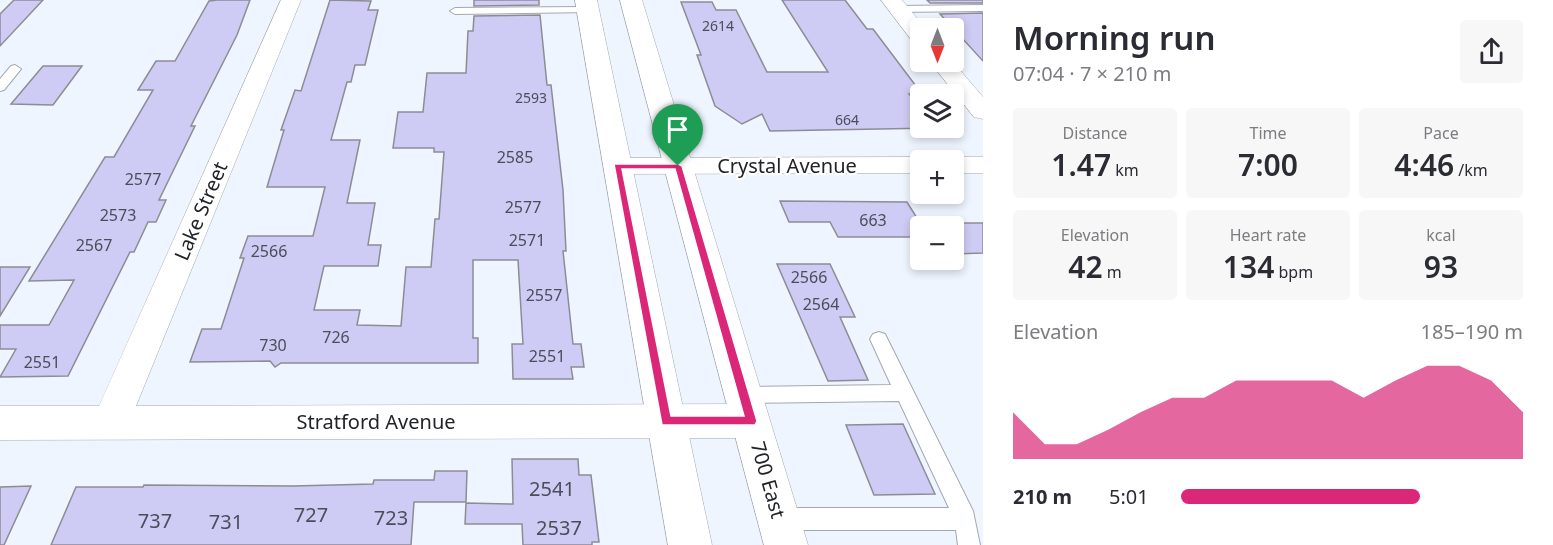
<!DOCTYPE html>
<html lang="en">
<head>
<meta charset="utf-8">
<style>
  :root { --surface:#fff; --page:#f7f7f7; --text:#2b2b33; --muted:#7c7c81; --accent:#db2777 }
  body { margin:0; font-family:"Noto Sans",sans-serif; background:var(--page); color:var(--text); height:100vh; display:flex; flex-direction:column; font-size:22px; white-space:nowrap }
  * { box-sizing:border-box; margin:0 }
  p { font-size:20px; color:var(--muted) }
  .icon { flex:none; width:33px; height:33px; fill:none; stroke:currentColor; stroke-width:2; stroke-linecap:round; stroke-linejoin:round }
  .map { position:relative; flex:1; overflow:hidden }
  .panel { display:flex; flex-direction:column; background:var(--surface); width:570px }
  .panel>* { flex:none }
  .needle { width:39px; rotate:180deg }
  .tools { position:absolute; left:910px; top:18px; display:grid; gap:12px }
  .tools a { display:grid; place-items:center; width:54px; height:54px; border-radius:6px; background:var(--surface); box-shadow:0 3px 9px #0003; font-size:30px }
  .pin { position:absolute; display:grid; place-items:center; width:51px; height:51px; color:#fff; margin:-62px -26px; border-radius:50% 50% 50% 0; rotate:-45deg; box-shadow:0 0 6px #0007 }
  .pin .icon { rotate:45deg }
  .round { display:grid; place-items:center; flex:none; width:63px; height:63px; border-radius:6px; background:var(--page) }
  .headline { display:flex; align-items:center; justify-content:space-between; height:102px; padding:0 30px }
  h1 { font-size:33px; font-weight:600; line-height:45px }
  .stats { display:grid; grid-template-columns:repeat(3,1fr); gap:9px; height:102px; padding:6px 30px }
  .stats div { display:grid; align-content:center; border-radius:6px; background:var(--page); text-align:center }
  .stats b { font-size:30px; font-weight:600 }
  .stats small { font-size:16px; font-weight:400 }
  .stats p { font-size:16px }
  .chart { height:168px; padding:12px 30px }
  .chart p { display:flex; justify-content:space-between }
  .chart svg { width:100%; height:108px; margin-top:6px; fill:var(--accent); opacity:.7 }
  ul { padding:0 30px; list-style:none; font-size:20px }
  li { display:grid; grid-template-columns:96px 72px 1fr; align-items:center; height:45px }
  li i { height:15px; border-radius:8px; background:var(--accent) }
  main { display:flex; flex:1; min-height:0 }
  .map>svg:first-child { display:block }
</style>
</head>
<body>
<main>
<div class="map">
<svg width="983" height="545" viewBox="0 0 983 545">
  <rect width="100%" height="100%" fill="#eff5fe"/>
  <!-- building -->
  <g fill="#cecbf4" stroke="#8d8c95" stroke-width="1.5">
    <polygon points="14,0 43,0 0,46 0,14"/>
    <polygon points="217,0 250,0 237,35 191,126 195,126 159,200 166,200 156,222 148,222 134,252 130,252 68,376 0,377 16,349 0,349 0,325 49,325 74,280 29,281 105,157 114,157 153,90 138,90 156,61 175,61 209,1"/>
    <polygon points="330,0 371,1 368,10 378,10 365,65 355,65 351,82 347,82 331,140 360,140 347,203 375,203 368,245 381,245 378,266 324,266 314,310 360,310 357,325 401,326 406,267 431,267 435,219 439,219 444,152 434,152 434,148 393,148 398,112 423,112 427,73 466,73 468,31 473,31 474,16 540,15 547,85 551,85 563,190 566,251 563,251 573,344 581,344 584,367 571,367 573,379 513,379 512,344 523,344 518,260 473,260 473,338 478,338 478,363 281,363 275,367 270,361 190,362 202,329 221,329 244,258 240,258 248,236 313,236 325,187 267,187 284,130 281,130 295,90 301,91"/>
    <polygon points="474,0 539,0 539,5 474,6"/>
    <polygon points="782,0 845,0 867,29 873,29 922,94 909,94 921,110 921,128 934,128 770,131 762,114 742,124 715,106 697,55 701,55 681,2 712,2 716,10 736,10 767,72 828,72"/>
    <polygon points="927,0 983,0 983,3 930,3"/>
    <polygon points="983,13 983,61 940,14"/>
    <polygon points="43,66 82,66 53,105 11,104"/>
    <polygon points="780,201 907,202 920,223 983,223 983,253 954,254 954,226 921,226 921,237 838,237 830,222 789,222"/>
    <polygon points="777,264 830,264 855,317 840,317 868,380 828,381"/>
    <polygon points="0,267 30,267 0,316"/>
    <polygon points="903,424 935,494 874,495 846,425"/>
    <polygon points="512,459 578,459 579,475 591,475 599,542 592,542 592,545 523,545 522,524 465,524 466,503 513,504"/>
    <polygon points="435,471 467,471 466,502 414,502 411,545 51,545 76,487 143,487 144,485 293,486 373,484 374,480 434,480"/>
    <polygon points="31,486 4,545 0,545 0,487"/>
  </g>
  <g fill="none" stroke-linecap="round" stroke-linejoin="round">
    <!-- lane casing -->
    <g stroke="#a2a8b0" stroke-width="2">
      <g id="lane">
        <polygon points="983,5 983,11 898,12 893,9 898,6"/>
        <polygon points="588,7 593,10 592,12 455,14 450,11 455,8"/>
        <polygon points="15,65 21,69 4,90 0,91 0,79 11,66"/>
        <polygon points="879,332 885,334 973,511 980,545 958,545 956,530 779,530 771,527 768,519 771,511 779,508 949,508 899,401 743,403 736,401 733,395 736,389 743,387 891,385 870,339 873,334"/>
      </g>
    </g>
    <!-- street casing -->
    <g stroke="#a2a8b0" stroke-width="1">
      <g id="street">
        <polygon points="281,0 301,0 136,406 751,404 764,409 770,421 764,433 751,438 0,440 0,406 99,406"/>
        <polygon points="881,0 902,0 925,28 921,28 921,43 913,42"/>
        <polygon points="930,62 953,62 983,97 983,119 974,117"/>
        <polygon points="921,157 932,160 921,160 921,173 617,174 607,172 603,166 607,160 617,158"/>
        <polygon points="954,157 983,157 983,173 954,173 954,160 943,160"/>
      </g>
    </g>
    <!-- primary casing -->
    <g stroke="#a2a8b0" stroke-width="1">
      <g id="primary">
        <polygon points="575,0 597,0 712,545 668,545"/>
        <polygon points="620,0 642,0 808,545 764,545"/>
      </g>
    </g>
    <!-- lane -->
    <use href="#lane" fill="#fff" fill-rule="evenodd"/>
    <!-- street -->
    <use href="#street" fill="#fff" fill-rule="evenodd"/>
    <!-- primary -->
    <use href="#primary" fill="#fff" fill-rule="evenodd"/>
  </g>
  <!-- route -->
  <path fill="#db2777" stroke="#fff" stroke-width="1.5" fill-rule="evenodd" d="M614,164h64l4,2 75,255 -2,4h-93zM622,169h53l69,247h-73z"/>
  <g text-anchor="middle" stroke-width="4.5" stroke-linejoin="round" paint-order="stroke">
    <!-- far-number labels -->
    <g font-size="14" fill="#4c4d5a">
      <text x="718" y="31">2614</text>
      <text x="531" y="103">2593</text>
      <text x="847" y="125">664</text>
    </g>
    <!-- number labels -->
    <g font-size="16" fill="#4c4d5a">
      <text x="515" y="163">2585</text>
      <text x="143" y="185">2577</text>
      <text x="523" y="213">2577</text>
      <text x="118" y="221">2573</text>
      <text x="873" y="226">663</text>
      <text x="527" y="246">2571</text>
      <text x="94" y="251">2567</text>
      <text x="269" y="257">2566</text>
      <text x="809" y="283">2566</text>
      <text x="544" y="301">2557</text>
      <text x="821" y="310">2564</text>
      <text x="336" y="343">726</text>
      <text x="273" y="351">730</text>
      <text x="547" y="362">2551</text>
      <text x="42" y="368">2551</text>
    </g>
    <!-- street labels -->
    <g font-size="20" fill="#212326" stroke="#fff">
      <text x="787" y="173">Crystal Avenue</text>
      <text transform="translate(201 211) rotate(-67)" y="7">Lake Street</text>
      <text x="376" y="429">Stratford Avenue</text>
      <text transform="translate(768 480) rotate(74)" y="7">700 East</text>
    </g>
    <!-- near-number labels -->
    <g font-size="20" fill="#4c4d5a">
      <text x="552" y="496">2541</text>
      <text x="311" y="522">727</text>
      <text x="391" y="525">723</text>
      <text x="155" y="528">737</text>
      <text x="226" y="529">731</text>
      <text x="559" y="535">2537</text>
    </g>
  </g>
</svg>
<div class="tools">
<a><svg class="needle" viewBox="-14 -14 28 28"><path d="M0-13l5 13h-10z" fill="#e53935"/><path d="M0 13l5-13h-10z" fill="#7c7c81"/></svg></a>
<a><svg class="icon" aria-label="layers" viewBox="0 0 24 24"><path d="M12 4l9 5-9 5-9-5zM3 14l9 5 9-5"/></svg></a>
<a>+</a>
<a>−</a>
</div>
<div class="pin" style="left:678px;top:166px;background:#1e9e55"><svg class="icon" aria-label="arrive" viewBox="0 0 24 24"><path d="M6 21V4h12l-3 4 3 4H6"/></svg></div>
</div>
<section class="panel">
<div class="headline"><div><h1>Morning run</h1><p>07:04 · 7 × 210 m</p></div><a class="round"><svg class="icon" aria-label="share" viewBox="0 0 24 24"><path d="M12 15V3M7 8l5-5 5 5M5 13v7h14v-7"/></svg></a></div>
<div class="stats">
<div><p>Distance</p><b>1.47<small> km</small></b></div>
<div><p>Time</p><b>7:00</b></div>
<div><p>Pace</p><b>4:46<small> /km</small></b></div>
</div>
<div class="stats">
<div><p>Elevation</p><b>42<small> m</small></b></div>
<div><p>Heart rate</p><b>134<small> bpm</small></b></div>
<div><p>kcal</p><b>93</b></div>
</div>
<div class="chart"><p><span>Elevation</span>185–190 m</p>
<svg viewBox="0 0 160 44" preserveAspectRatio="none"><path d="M0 44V25L10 38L20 38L30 32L40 25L50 19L60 19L70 12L80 12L90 12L100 12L110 19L120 12L130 6L140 6L150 12L160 25V44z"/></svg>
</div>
<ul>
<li><b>210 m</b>5:01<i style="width:70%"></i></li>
</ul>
</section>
</main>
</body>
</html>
